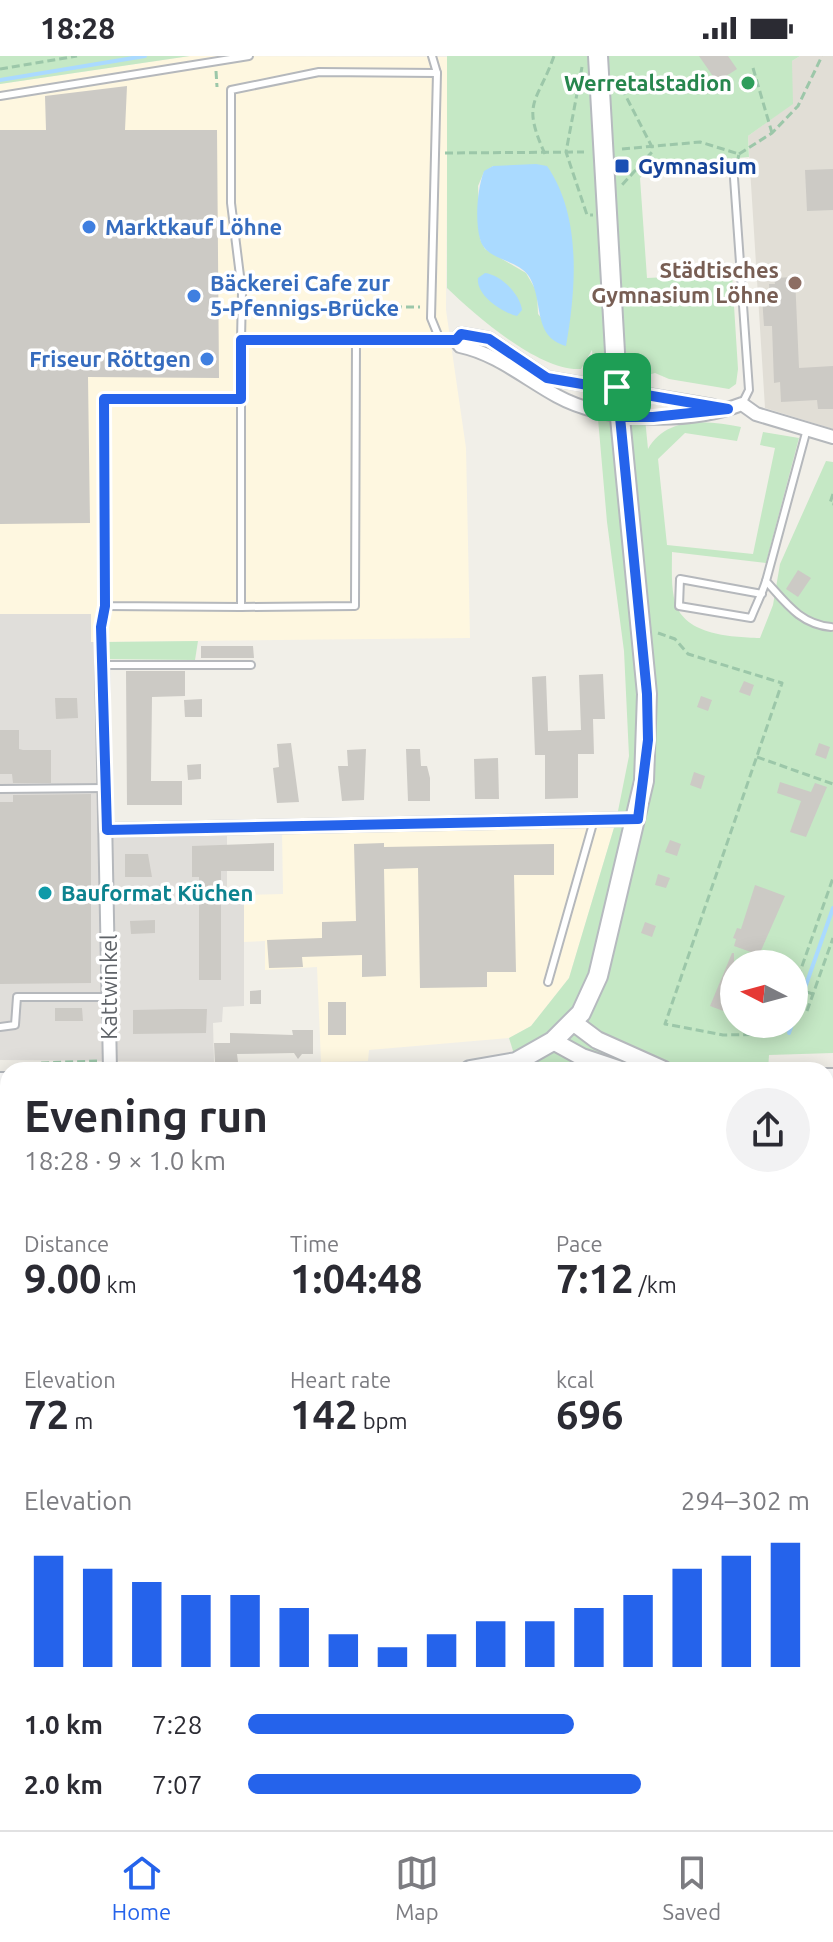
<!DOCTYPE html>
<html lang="en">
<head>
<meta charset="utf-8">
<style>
  :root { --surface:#fff; --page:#f2f2f3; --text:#2b2b33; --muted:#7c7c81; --line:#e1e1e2; --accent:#2563eb }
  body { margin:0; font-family:Ubuntu,sans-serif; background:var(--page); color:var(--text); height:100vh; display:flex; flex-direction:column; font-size:30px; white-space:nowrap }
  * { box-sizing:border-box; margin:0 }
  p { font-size:26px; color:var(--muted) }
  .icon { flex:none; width:44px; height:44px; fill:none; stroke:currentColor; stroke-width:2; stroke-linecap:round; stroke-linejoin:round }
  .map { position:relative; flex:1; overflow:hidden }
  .details { position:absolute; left:0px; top:1006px; width:834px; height:768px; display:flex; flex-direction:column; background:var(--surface); border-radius:24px 24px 0 0; box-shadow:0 4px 20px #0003 }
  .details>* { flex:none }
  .needle { width:52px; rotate:276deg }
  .controls { position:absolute; left:720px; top:894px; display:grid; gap:16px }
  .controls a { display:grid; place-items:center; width:88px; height:88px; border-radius:50%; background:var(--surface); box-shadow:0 4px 20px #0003; font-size:40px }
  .pin { position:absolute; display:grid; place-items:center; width:68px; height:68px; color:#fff; margin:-34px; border-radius:16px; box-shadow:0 4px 12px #0006 }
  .round { display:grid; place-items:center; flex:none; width:84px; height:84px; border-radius:42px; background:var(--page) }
  .headline { display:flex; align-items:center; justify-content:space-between; height:136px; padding:0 24px }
  h1 { font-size:44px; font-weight:700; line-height:60px }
  .figures { display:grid; grid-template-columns:repeat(3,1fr); gap:12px; height:136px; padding:8px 24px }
  .figures div { display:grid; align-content:center }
  .figures b { font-size:40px; font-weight:700 }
  .figures small { font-size:22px; font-weight:400 }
  .figures p { font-size:22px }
  .chart { height:224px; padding:16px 24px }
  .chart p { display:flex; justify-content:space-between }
  .chart svg { width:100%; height:144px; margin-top:8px; stroke:var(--accent); stroke-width:6 }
  ul { padding:0 24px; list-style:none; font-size:26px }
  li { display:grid; grid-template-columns:128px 96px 1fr; align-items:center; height:60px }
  li i { height:20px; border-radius:10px; background:var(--accent) }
  .status { display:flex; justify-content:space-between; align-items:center; height:56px; padding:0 40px; background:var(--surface); direction:ltr }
  .status svg { height:22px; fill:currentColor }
  .menu { display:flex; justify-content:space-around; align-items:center; height:112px; border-top:2px solid var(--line); background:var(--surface); font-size:22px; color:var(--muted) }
  .menu a { display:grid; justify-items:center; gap:4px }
  .menu .active { color:var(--accent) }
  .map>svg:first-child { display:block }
</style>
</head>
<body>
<div class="status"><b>18:28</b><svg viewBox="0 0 49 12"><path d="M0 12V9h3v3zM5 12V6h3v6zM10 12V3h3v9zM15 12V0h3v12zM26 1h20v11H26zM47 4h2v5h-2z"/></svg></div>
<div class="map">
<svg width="833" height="1774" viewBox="0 0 833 1774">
  <rect width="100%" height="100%" fill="#f1efe8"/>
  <!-- commercial -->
  <g fill="#fef7e0">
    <polygon points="190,0 448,1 446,254 466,392 470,582 91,586 91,558 0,558 0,28"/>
    <polygon points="616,765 569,922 531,970 509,982 369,994 368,1005 321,1006 317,911 265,914 265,885 243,886 244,839 283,838 282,775"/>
  </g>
  <!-- industrial -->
  <g fill="#e0deda">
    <polygon points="0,558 91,558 91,586 105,586 105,603 100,604 104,777 227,776 227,839 244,839 244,950 223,951 222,966 213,967 214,1006 0,1004"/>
    <polygon points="0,1048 8,1048 8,1543 0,1545"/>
  </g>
  <!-- education -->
  <polygon fill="#e1ded6" points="800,0 833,0 833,373 765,352 748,80 792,48 792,5"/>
  <!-- green -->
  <g fill="#c5e8c5" fill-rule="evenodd">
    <polygon points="0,0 190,0 0,28"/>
    <path d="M447,0h353l-8,5 1,43 -45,32 1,21 -96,8 -13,13 7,100 85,-4 6,95 -2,15 -7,5 -60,-10 -14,-6 -14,4 7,72c18,-33 60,-29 93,-22l-4,14 -52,-8 -27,26 9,86 86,9 22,-106 -15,-3 3,-13 36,6 -33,125 -94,-11c0,15 -1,31 2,46 7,37 56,39 86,40l13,-33 7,-41 46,-103 7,1v591l-64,2 -1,15h-249l-10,-32 22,-12 38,-48 47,-157 13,-65 -5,-105 -17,-129 -15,-172 -11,19c-41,3 -105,-53 -134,-81zM493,110l73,180 -28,-32 -1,-22 -11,-19 -41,-24 -5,-10 -2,-53 6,-14zM734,908h60v60h-60z"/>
    <polygon points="198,585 195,604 105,603 105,586"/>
  </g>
  <!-- water -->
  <g fill="#aadaff">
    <path d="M536,108l11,2c35,50 29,124 19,180 -35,-10 -21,-46 -38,-71 -12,-16 -43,-15 -48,-36 -5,-19 -3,-49 4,-68l9,-5z"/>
    <path d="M485,217c16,2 35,21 37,37l-5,6c-16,-4 -41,-21 -39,-38z"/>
  </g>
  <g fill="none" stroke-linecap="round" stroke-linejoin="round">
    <!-- stream -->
    <g stroke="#aadaff" stroke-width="4">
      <polyline points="0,24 145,0"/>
      <polyline points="794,963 833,852"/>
      <polyline points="789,977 792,968"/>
      <polyline points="682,1766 684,1774"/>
    </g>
  </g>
  <!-- building -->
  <g fill="#cccac5">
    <polygon points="699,0 728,0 737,13 717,26"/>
    <polygon points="127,30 125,74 217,74 219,322 88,321 90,467 0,468 0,74 46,74 45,40"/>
    <polygon points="833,113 833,154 807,155 805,114"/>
    <polygon points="795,221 799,312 833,310 833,353 818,353 817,344 781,346 780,326 774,327 772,270 764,270 762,241 770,241 769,228 775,228 774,222"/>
    <polygon points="798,514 811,522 798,541 786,533"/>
    <polygon points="201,590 253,590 254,602 201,602"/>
    <polygon points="126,615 185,615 185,640 152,641 151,725 182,725 182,749 127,749"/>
    <polygon points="603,618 605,663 593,663 594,698 578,698 578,742 545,743 545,699 535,699 532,621 546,620 548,675 581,674 579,619"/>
    <polygon points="744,625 754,629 750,640 739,636"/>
    <polygon points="701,640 712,644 708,655 697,651"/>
    <polygon points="55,642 77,642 78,662 56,663"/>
    <polygon points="202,643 202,661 185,661 184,644"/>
    <polygon points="0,674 19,674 19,693 23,694 51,694 51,727 13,727 12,718 0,718"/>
    <polygon points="291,687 299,746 277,747 273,712 279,711 277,688"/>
    <polygon points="819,687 830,691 826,703 815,699"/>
    <polygon points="366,693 364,744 342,745 338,710 348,710 347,694"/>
    <polygon points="406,693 420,693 421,710 427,710 430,722 430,745 408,745"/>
    <polygon points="498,702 499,743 475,743 474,703"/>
    <polygon points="201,708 201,723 188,724 187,709"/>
    <polygon points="694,716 705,720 701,733 690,729"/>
    <polygon points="780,726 811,736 815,727 827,731 806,781 790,776 801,745 777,737"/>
    <polygon points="91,738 91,927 0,928 0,746 13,746 13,739"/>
    <polygon points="670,784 681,788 677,800 665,796"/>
    <polygon points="274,787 274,815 221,815 221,924 199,924 199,821 192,821 192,790"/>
    <polygon points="384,787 384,791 554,788 554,819 514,819 516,916 487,916 487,931 420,932 418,812 384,813 386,920 362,921 362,899 302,901 303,911 269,912 267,884 322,882 322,866 356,865 354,788"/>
    <polygon points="125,798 148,798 152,821 125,821"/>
    <polygon points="658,818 670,822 666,832 655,829"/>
    <polygon points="755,829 785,840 759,899 734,890 736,883 733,882 737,872 741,873"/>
    <polygon points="155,864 155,877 131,878 130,865"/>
    <polygon points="645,866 656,870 652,881 641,877"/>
    <polygon points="732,897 734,897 734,959 710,950"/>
    <polygon points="261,934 261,948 250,948 250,935"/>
    <rect x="328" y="946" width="18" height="33"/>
    <polygon points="55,952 82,952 83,965 55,965"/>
    <polygon points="182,953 207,953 206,977 133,978 133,954"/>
    <polygon points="292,974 313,974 313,998 302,998 298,1003 294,997 237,998 238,1006 215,1006 214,987 230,987 230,977 293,979"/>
  </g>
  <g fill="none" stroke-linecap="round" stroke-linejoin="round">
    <!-- service casing -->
    <g stroke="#b5b8bc" stroke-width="10">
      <g id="service">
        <polyline points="432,0 437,17 431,262 440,284"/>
        <polyline points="0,40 249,0"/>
        <polyline points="734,122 749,334 742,348"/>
        <polyline points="241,284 356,284 355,550 241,551 241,284 242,236 231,147 231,34 319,16 437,17"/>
        <path d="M807,373l-41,152c20,22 34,43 65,46"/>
        <path d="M762,538l-82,-15 -1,27 72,12c5,-13 11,-24 15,-37"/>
        <polyline points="241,551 105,550 104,343 241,343"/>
        <polyline points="102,609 251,609"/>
        <polyline points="0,733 106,732"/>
        <polyline points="548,926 594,764"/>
        <polyline points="0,971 15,969 17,941 110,941"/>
        <polyline points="4,1720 8,1719"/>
      </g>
    </g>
    <!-- minor casing -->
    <g stroke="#b5b8bc" stroke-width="16">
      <g id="minor">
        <polyline points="356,284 456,284 461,278 489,283 547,322 713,350"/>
        <path d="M456,284l4,6c35,7 66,33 97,50 49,27 133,28 185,8l14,10 77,23"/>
        <polyline points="102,609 110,1014"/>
        <polyline points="107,774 638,763"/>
        <polyline points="832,1379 833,1233"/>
        <polyline points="0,1524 8,1522"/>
        <polyline points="826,1730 833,1727"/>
        <polyline points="106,1766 107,1774"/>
        <polyline points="334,1766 335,1774"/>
        <polyline points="533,1766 536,1774"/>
        <polyline points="720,1774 739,1766"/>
      </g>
    </g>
    <!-- tertiary casing -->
    <g stroke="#b5b8bc" stroke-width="20">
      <g id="tertiary">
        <polyline points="573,966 597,984 664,1014"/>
        <polyline points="553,985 582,1001 621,1014"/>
        <polyline points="826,1021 833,1021"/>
      </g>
    </g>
    <!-- secondary casing -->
    <g stroke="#b6babf" stroke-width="22">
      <g id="secondary">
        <polyline points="470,1014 516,1006 553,985 581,957 598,920 644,725 647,638 617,331 598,0"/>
        <polyline points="0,1026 8,1026"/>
      </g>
    </g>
    <!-- path -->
    <g stroke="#9cc7a9" stroke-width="3" stroke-dasharray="8 4" stroke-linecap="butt">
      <polyline points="582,11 566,96 587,159 593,159"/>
      <polyline points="753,12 772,77"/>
      <polyline points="0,13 77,0"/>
      <polyline points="216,15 217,31"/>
      <polyline points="616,21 652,91 652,96 622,129"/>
      <polyline points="622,93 700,86 739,98 736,112"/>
      <polyline points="445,97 584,96"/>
      <path d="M545,98c-24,-53 -8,-50 9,-98"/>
      <polyline points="739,98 772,77 798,50 822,0"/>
      <polyline points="394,251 420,251"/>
      <polyline points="833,438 830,447 833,448"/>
      <polyline points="658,577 675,583 688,598 782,627 665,968 723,979 779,978 782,968"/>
      <polyline points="102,597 103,561"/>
      <polyline points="757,701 833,728"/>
      <polyline points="794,932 813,938"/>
      <polyline points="794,933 833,822"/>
      <polyline points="807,955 833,882"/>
      <polyline points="18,1013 39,1007 97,1005"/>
      <polyline points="136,1013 136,1014"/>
      <polyline points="826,1113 833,1110"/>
    </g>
    <!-- service -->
    <use href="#service" stroke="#fff" stroke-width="6"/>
    <!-- minor -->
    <use href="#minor" stroke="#fff" stroke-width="12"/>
    <!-- tertiary -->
    <use href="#tertiary" stroke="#fff" stroke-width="16"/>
    <!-- secondary -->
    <use href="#secondary" stroke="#fff" stroke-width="18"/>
  </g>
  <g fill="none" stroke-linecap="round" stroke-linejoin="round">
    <!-- route casing -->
    <g stroke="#fff" stroke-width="16">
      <polygon id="route" points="461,278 489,283 547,322 728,353 653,361 620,361 647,638 648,684 638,763 107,774 101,571 105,550 104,343 241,343 241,284 456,284"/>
    </g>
    <!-- route -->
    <use href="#route" stroke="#2563eb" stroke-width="10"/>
  </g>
  <!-- markers -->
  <circle fill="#2e9e5b" stroke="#fff" stroke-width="3" cx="748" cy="27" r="8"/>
  <rect fill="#1a4fb4" stroke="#fff" stroke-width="3" x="614" y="102" width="16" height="16" rx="4"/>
  <g fill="#3f7fe0" stroke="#fff" stroke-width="3">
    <circle cx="89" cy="171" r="8"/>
    <circle cx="194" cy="240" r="8"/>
    <circle cx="207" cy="303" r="8"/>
  </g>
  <circle fill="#8d6e63" stroke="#fff" stroke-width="3" cx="795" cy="227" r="8"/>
  <circle fill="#0f9aa8" stroke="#fff" stroke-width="3" cx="45" cy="837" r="8"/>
  <g text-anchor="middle" stroke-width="7" stroke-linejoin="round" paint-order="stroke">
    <!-- leisure labels -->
    <g font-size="22" font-weight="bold" fill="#27864d" stroke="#fff" text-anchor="end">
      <text x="732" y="35">Werretalstadion</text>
    </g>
    <!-- transit labels -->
    <g font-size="22" font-weight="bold" fill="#164399" stroke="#fff" text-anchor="start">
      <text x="638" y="118">Gymnasium</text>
    </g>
    <!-- shop labels -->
    <g font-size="22" font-weight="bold" fill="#366cbe" stroke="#fff" text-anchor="start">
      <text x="105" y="179">Marktkauf Löhne</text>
      <text x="210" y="235">Bäckerei Cafe zur<tspan x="210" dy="25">5-Pfennigs-Brücke</tspan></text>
      <text x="191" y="311" text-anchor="end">Friseur Röttgen</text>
    </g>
    <!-- education labels -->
    <g font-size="22" font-weight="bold" fill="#785e54" stroke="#fff" text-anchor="end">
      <text x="779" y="222">Städtisches<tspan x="779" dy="25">Gymnasium Löhne</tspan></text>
    </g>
    <!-- culture labels -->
    <g font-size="22" font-weight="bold" fill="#0d838f" stroke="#fff" text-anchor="start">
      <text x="61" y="845">Bauformat Küchen</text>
    </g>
    <!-- street labels -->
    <g font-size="22" fill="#5f6368" stroke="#fff">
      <text transform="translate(109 931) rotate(-90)" y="8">Kattwinkel</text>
    </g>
  </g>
</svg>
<div class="controls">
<a><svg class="needle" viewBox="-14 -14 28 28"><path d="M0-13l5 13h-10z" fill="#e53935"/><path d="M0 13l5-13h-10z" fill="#7c7c81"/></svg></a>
</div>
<div class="pin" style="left:617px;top:331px;background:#1e9e55"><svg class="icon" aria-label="arrive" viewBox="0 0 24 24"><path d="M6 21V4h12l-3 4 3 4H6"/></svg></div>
<section class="details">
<div class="headline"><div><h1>Evening run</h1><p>18:28 · 9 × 1.0 km</p></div><a class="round"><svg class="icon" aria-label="share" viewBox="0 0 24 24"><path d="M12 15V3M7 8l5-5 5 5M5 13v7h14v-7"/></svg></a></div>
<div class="figures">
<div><p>Distance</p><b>9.00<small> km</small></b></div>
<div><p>Time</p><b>1:04:48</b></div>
<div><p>Pace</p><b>7:12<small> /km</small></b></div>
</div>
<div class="figures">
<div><p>Elevation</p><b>72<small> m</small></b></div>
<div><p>Heart rate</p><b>142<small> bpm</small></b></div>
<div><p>kcal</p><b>696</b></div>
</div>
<div class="chart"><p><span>Elevation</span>294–302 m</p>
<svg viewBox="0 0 160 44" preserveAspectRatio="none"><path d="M5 44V10M15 44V14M25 44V18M35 44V22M45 44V22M55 44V26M65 44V34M75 44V38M85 44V34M95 44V30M105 44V30M115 44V26M125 44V22M135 44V14M145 44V10M155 44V6"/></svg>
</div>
<ul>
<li><b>1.0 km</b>7:28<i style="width:58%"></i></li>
<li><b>2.0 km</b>7:07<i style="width:70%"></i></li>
</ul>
</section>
</div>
<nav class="menu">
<a class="active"><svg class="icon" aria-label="home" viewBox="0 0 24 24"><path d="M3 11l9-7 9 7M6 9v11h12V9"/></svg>Home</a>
<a><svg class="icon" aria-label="map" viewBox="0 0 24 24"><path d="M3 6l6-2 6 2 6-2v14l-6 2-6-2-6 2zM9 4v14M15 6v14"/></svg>Map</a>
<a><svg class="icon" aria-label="saved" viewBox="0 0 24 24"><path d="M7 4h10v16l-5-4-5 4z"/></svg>Saved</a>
</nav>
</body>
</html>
